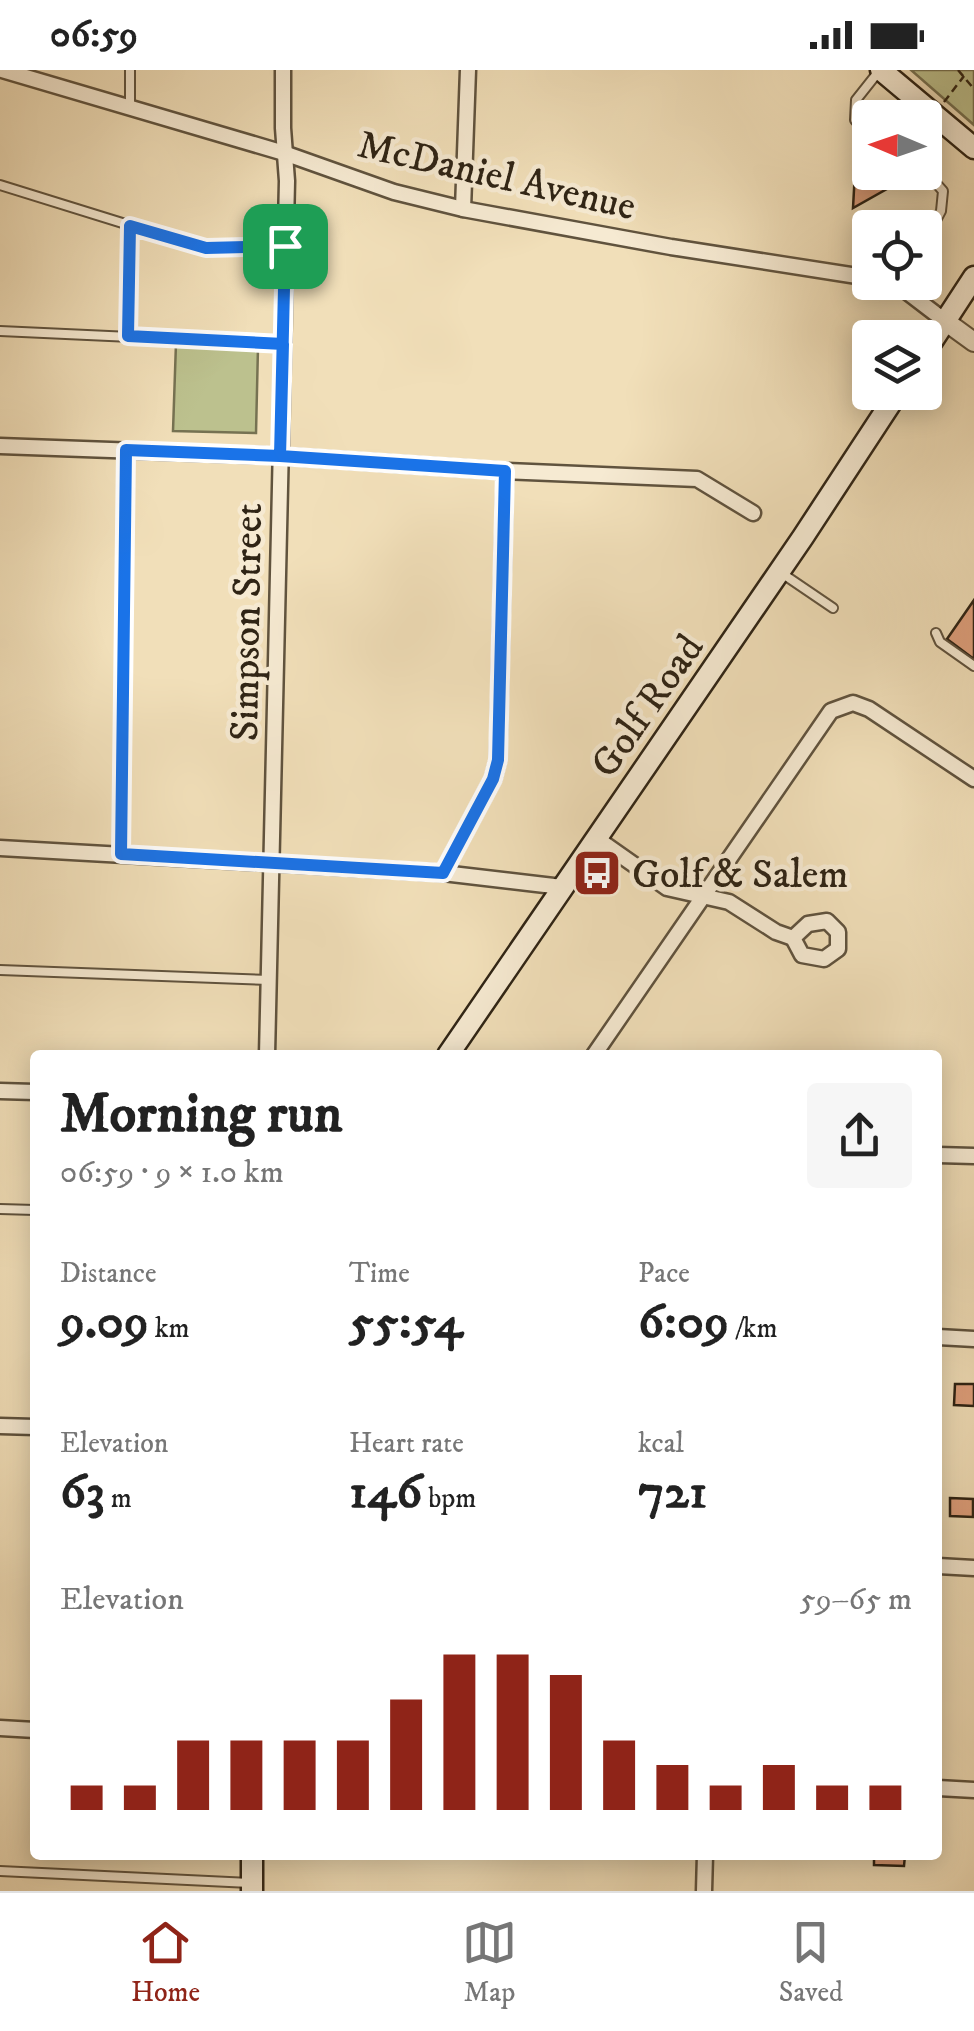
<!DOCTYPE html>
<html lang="en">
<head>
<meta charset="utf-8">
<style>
  :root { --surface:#fff; --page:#f6f6f6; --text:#222; --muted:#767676; --line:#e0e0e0; --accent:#8f2418 }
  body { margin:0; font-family:"IM FELL DW Pica",serif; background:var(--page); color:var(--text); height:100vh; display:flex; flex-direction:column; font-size:38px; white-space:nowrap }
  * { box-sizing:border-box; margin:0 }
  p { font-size:32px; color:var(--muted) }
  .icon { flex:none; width:55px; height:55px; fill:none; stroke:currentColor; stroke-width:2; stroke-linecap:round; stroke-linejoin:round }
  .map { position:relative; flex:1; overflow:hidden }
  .panel { position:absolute; left:30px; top:980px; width:912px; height:810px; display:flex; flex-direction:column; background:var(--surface); border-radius:10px; box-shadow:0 5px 25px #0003 }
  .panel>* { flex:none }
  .needle { width:65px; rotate:272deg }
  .controls { position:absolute; left:852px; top:30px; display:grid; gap:20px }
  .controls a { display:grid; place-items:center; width:90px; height:90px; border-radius:10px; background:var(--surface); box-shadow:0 5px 25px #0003; font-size:50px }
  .pin { position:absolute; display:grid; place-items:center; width:85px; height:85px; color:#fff; margin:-42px; border-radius:20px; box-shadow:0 5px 15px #0006 }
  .round { display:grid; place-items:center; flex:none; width:105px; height:105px; border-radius:10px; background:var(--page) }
  .headline { display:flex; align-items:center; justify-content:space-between; height:170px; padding:0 30px }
  h1 { font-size:55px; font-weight:800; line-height:75px }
  .metrics { display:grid; grid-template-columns:repeat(3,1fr); gap:15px; height:170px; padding:10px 30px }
  .metrics div { display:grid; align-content:center }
  .metrics b { font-size:50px; font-weight:800 }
  .metrics small { font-size:28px; font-weight:400 }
  .metrics p { font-size:28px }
  .chart { height:280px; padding:20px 30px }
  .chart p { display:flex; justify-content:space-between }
  .chart svg { width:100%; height:180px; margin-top:10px; stroke:var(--accent); stroke-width:6 }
  .status { display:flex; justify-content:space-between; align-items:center; height:70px; padding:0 50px; background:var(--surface); direction:ltr }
  .status svg { height:28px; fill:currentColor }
  .tabs { display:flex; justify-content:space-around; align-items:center; height:140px; border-top:2px solid var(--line); background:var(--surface); font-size:28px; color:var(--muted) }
  .tabs a { display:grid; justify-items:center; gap:5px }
  .tabs .selected { color:var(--accent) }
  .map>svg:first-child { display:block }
</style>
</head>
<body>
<div class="status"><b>06:59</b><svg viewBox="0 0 49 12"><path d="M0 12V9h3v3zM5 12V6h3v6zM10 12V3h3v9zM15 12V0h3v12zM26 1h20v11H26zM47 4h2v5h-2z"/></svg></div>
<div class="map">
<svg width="974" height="1821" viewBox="0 0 974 1821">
  <rect width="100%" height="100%" fill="#f1dfb9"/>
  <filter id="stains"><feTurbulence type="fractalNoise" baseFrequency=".002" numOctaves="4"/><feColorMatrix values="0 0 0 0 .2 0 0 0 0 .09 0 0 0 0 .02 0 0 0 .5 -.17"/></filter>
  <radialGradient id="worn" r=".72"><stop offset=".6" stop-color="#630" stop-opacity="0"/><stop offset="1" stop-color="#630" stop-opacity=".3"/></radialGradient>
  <!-- green -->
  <g fill="#bcc18e" stroke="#767252" stroke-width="2.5">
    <polygon points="911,0 974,0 974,55"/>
    <polygon points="176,273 258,277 256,363 173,361"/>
  </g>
  <!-- building -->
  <g fill="#dfa07d" stroke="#2f2415" stroke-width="2.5">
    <polygon points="856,84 870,90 870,102 901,102 901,111 853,138"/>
    <polygon points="974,530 974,589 947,569"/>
    <polygon points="955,1314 974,1314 974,1336 954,1335"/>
    <polygon points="950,1428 973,1429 973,1447 950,1446"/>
    <polygon points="874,1785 905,1785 904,1796 874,1795"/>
  </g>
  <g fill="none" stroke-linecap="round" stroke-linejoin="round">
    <!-- service casing -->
    <g stroke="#60533e" stroke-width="12">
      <g id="service">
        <polyline points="130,38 130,0"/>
        <polyline points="870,67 855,50 856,30 879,1"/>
        <polyline points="925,101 943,121 941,141 925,171"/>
        <polyline points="0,115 190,174 226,179 285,176"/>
        <polyline points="0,261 283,274"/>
        <polyline points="128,266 130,156"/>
        <polyline points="780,502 833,538"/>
        <polyline points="936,563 940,572 974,596"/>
        <polyline points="121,784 127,380"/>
        <polyline points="0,900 270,910"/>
        <polyline points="0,1139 35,1140"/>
        <polyline points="0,1801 250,1813"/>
      </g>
    </g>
    <!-- minor casing -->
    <g stroke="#60533e" stroke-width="19">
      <g id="minor">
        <polyline points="2,0 284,83 394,122 463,139 671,177 870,208"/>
        <polyline points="463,139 468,0"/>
        <polyline points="894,212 945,251"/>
        <polyline points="0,376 280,386 505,401 697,409 753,443"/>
        <polyline points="596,768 667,818 729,832 776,862 793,868"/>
        <polyline points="0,778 443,803 562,817"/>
        <polyline points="443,803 493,709 498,690 505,401"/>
        <polygon points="827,851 838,862 838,879 824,889 802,885 793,868 808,854"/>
        <polyline points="267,985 287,111 283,58 283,0"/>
        <polyline points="594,985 831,641 853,633 869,639 974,709"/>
        <polyline points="0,1021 35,1022"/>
        <polyline points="938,1085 974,1086"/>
        <polyline points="938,1267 974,1269"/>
        <polyline points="0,1356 35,1357"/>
        <polyline points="938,1496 974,1498"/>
        <polyline points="0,1658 35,1660"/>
        <polyline points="938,1718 974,1720"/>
        <polyline points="704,1821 705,1785"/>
      </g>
    </g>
    <!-- tertiary casing -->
    <g stroke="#60533e" stroke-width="22">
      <polyline id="tertiary" points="945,251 974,272"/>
    </g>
    <!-- secondary casing -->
    <g stroke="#2f2415" stroke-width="25">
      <g id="secondary">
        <polyline points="881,0 974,78"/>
        <polyline points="925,282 974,207"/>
        <polyline points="448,985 803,467 898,322"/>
        <polyline points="252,1821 252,1785"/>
      </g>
    </g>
    <!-- path -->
    <g stroke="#2f2415" stroke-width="2.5" stroke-dasharray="8 5" stroke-linecap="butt">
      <polyline points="958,0 974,19"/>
      <polyline points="944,32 964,6"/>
    </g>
    <!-- service -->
    <use href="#service" stroke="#f6ead2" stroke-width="8"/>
    <!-- minor -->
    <use href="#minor" stroke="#f6ead2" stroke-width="14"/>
    <!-- tertiary -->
    <use href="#tertiary" stroke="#f6ead2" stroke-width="18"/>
    <!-- secondary -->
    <use href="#secondary" stroke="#f6ead2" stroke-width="20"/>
  </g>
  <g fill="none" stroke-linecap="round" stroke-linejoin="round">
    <!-- route casing -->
    <g stroke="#fff" stroke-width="20">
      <polyline id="route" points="285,176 206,178 130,156 128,266 283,274 280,386 126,380 121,784 443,803 493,709 498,690 505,401 280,386 285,176"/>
    </g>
    <!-- route -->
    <use href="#route" stroke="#1a73e8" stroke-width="12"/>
  </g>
  <!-- icons -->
  <defs>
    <g id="bus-square" transform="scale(2.5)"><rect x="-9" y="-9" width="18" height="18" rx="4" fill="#8f2418" stroke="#f6ead2"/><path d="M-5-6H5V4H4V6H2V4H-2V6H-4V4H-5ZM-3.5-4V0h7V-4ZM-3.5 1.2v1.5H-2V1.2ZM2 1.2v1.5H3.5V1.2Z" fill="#fff"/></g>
  </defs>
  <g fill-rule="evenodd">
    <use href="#bus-square" x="597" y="803"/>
  </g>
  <g text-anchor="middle" stroke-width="9" stroke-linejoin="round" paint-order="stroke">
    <!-- street labels -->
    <g font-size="40" fill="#2f2415" stroke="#f6ead2">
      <text transform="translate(497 104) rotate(13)" y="14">McDaniel Avenue</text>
      <text transform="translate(245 552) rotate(-89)" y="14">Simpson Street</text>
      <text transform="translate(646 635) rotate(-55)" y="14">Golf Road</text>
    </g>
    <!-- poi labels -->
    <g font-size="40" fill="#2f2415" stroke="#f6ead2" text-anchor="start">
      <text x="632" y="817">Golf &amp; Salem</text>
    </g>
  </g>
  <rect width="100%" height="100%" filter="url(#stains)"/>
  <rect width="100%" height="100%" fill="url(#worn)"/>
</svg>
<div class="controls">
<a><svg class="needle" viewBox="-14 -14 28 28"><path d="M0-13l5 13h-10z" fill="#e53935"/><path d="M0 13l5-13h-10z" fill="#767676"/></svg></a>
<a><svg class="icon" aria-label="locate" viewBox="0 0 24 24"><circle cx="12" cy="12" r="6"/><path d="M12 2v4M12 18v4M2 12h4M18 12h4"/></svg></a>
<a><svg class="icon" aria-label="layers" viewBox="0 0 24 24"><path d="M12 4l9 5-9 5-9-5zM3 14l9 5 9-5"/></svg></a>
</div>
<div class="pin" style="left:285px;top:176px;background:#1e9e55"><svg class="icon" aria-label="arrive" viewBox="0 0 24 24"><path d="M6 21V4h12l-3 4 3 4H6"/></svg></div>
<section class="panel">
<div class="headline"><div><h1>Morning run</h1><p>06:59 · 9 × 1.0 km</p></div><a class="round"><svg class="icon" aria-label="share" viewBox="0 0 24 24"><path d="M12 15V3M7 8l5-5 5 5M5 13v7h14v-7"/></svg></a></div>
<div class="metrics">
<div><p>Distance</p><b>9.09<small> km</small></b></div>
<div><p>Time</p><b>55:54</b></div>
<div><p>Pace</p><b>6:09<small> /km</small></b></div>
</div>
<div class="metrics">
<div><p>Elevation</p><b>63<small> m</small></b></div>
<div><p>Heart rate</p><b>146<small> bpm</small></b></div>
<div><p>kcal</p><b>721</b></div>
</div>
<div class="chart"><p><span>Elevation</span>59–65 m</p>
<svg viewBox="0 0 160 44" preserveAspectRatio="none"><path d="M5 44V38M15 44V38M25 44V27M35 44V27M45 44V27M55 44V27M65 44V17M75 44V6M85 44V6M95 44V11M105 44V27M115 44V33M125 44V38M135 44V33M145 44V38M155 44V38"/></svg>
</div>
</section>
</div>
<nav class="tabs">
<a class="selected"><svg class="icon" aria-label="home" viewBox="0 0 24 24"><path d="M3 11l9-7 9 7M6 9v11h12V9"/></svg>Home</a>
<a><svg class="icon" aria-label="map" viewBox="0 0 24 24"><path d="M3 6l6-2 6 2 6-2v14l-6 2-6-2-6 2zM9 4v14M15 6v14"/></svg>Map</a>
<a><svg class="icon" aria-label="saved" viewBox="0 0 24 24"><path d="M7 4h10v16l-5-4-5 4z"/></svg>Saved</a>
</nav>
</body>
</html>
